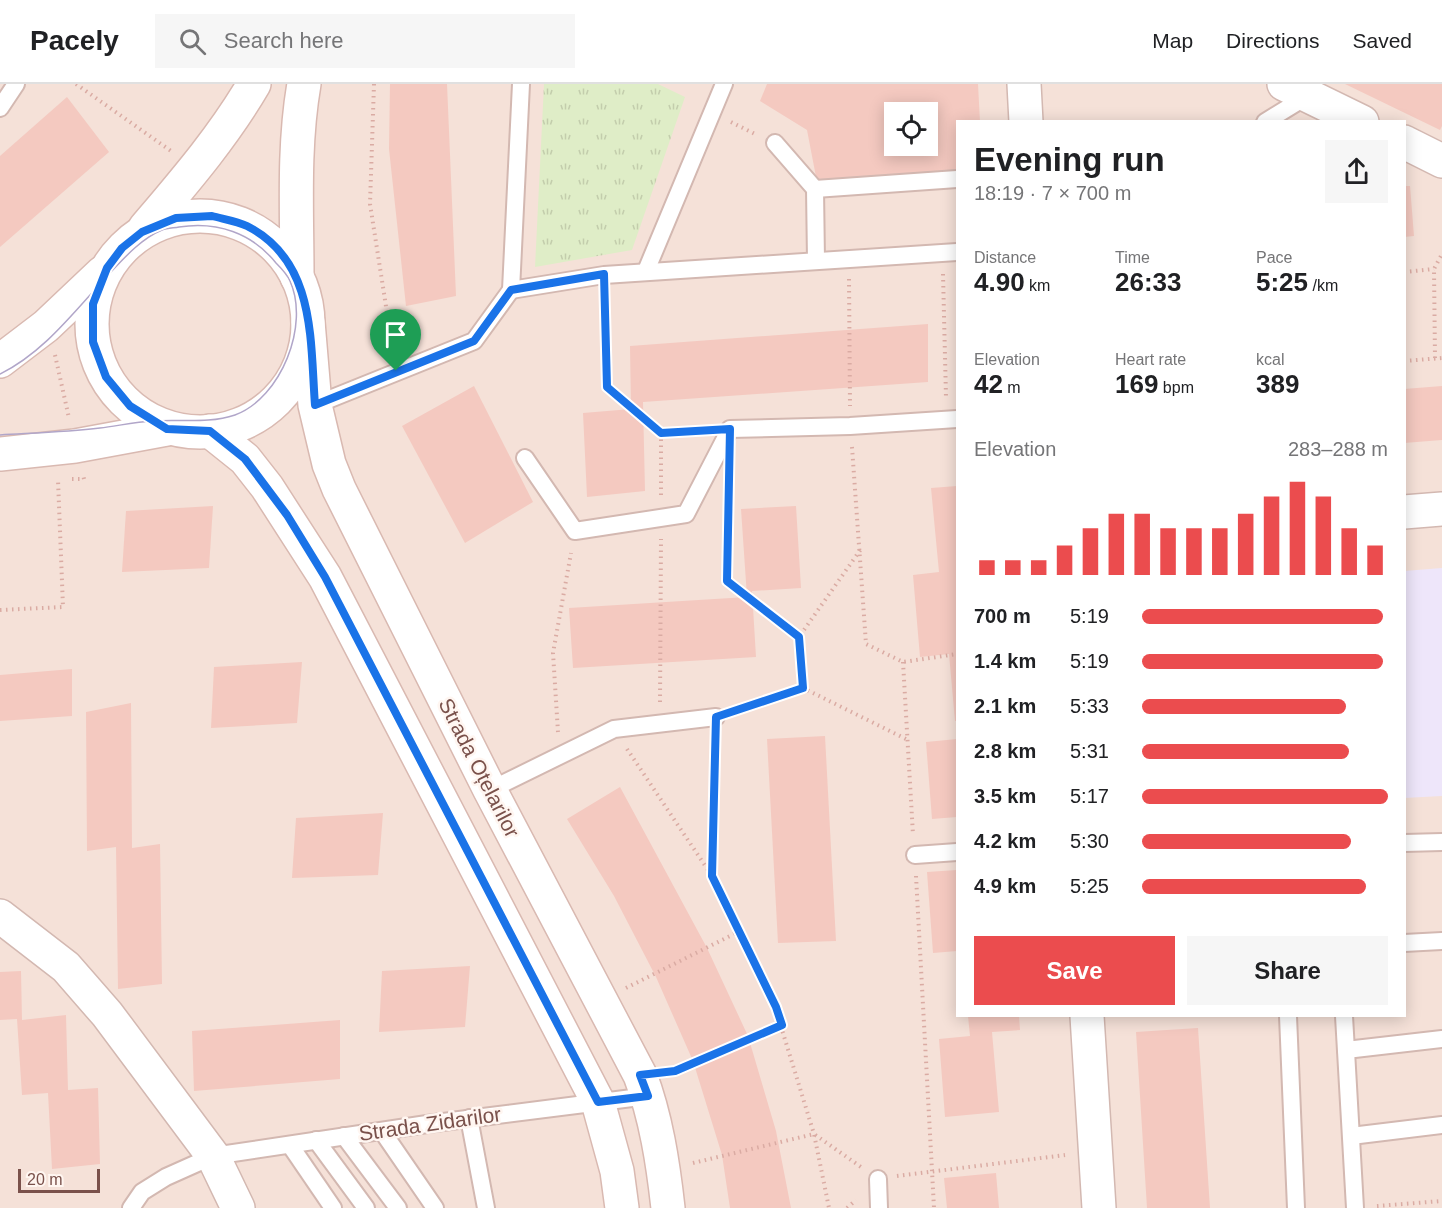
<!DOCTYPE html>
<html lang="en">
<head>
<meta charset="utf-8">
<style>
  :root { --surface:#fff; --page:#f6f6f6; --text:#202124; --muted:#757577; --line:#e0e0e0; --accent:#eb4c4e }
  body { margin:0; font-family:Arial,sans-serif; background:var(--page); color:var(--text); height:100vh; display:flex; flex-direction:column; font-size:22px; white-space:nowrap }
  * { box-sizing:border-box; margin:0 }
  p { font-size:20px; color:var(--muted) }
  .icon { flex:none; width:33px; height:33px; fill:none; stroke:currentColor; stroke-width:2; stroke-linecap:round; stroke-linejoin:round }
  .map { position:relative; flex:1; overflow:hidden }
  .panel { position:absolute; left:956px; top:36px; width:450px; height:897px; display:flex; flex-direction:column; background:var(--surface); border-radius:0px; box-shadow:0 3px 15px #0003 }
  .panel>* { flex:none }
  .controls { position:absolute; left:884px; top:18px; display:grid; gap:12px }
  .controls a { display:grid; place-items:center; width:54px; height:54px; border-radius:0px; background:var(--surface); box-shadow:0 3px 15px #0003; font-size:30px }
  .scale { position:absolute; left:18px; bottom:15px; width:82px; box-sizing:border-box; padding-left:6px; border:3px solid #7a514b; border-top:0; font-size:16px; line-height:21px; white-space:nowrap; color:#7a514b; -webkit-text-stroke:4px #fff6f1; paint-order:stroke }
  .pin { position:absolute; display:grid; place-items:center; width:51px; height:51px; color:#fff; margin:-62px -26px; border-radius:50% 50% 50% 0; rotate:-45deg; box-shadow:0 0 6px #0007 }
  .pin .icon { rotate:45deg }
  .round { display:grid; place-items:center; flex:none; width:63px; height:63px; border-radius:0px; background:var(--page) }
  .headline { display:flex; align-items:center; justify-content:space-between; height:102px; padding:0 18px }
  h1 { font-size:33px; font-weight:600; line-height:45px }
  .metrics { display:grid; grid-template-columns:repeat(3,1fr); gap:9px; height:102px; padding:6px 18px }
  .metrics div { display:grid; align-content:center }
  .metrics b { font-size:26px; font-weight:600 }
  .metrics small { font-size:16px; font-weight:400 }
  .metrics p { font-size:16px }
  .chart { height:168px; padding:12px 18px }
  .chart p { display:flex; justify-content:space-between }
  .chart svg { width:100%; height:108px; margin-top:6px; stroke:var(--accent); stroke-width:6 }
  .button { display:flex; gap:12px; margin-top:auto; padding:12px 18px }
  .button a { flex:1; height:69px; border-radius:0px; background:var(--accent); color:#fff; font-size:24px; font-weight:600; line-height:69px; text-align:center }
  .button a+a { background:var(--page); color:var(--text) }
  ul { padding:0 18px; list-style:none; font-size:20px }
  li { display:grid; grid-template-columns:96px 72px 1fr; align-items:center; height:45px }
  li i { height:15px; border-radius:8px; background:var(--accent) }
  header { display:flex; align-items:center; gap:36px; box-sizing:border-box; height:84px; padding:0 30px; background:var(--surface); border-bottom:2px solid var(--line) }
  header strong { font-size:28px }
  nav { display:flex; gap:33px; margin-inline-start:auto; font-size:21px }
  .search { width:420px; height:54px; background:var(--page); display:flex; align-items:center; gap:15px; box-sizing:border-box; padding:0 21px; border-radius:0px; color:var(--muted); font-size:22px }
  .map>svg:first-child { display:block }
</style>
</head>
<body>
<header>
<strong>Pacely</strong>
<div class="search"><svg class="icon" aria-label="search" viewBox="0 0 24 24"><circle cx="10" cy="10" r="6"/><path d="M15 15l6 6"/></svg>Search here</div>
<nav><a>Map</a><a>Directions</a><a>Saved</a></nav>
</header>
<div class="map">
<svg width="1442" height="1124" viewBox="0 0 1442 1124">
  <defs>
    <pattern id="park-tufts" width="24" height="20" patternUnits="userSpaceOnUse" patternTransform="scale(1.5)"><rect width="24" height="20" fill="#dfedc7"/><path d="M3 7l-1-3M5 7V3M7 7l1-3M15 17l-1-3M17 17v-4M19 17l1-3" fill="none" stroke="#c3cdac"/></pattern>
  </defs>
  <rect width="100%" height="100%" fill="#fdf1ea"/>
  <!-- residential -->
  <path fill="#f5e1d8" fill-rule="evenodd" d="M0,0h1442v1124h-1442zM894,28h33v34h-33zM957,38h447v894h-447z"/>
  <!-- education -->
  <polygon fill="#eee6fa" points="1442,484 1442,712 1404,714 1404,487"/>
  <!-- park -->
  <polygon fill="url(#park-tufts)" points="544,0 658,0 685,13 632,166 535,183"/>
  <!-- building -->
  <g fill="#f4c9c0" fill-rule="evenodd">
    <polygon points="390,0 447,0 456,212 406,222 389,65"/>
    <path d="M767,0h211l2,38h-23v48l-140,12 -10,-52 -47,-29zM894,28h33v34h-33z"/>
    <polygon points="1345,0 1442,0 1442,42 1440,46"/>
    <polygon points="67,13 109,68 0,163 0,72"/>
    <polygon points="1404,102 1410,102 1414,152 1404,153"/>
    <polygon points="928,240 928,298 643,318 645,407 587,413 583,329 631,325 630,262"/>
    <polygon points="474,302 533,418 465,459 402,342"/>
    <polygon points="1442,302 1442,356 1404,359 1404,305"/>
    <polygon points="957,402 957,637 955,637 949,570 920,573 913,491 939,488 931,404"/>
    <polygon points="213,422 209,484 122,488 126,427"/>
    <polygon points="796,422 801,504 752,507 756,573 573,584 569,524 747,513 741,425"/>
    <polygon points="302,578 297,639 211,644 214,583"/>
    <polygon points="72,585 72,632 0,637 0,591"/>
    <polygon points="131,619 132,764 160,760 162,900 118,905 116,763 87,767 86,628"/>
    <polygon points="825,652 836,857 778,859 767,655"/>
    <polygon points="957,655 957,733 932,735 926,658"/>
    <polygon points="620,703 707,864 748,952 776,1047 791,1124 730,1124 722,1071 693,977 656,893 614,812 567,735"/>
    <polygon points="383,729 378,791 292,794 296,734"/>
    <polygon points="957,786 957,867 933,869 927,788"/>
    <polygon points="470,882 465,943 379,948 382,887"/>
    <polygon points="21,887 22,936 66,931 68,1006 98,1004 100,1080 52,1085 48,1009 22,1011 17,935 0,936 0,888"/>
    <polygon points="968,932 1019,932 1020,946 992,948 999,1028 945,1033 939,955 970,952"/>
    <polygon points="340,936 340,995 194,1007 192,947"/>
    <polygon points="1198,944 1210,1124 1147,1124 1136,948"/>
    <polygon points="996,1089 999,1124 947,1124 944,1094"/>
  </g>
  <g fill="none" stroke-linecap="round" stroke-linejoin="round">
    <!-- lane casing -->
    <g stroke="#d3b8b1" stroke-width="20">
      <g id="lane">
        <polyline points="521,0 511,206 604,191 957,168"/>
        <polyline points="0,24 16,0"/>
        <polyline points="1265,38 1309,11"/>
        <polyline points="775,59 815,105 816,176"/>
        <polyline points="815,105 957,95"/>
        <polyline points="646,187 724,0"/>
        <polyline points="315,321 474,257 511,206"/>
        <polyline points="525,374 575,447 686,430 730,345 850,342 957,335"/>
        <polyline points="490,706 614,645 716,633"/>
        <polyline points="1404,759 1442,758"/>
        <polyline points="915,771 957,768"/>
        <polyline points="1404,859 1442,857"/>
        <polyline points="1288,932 1296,1124"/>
        <polyline points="1344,932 1355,1124"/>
        <polyline points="1346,966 1442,955"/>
        <polyline points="469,1034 486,1124"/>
        <polyline points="382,1047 435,1124"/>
        <polyline points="344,1052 398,1124"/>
        <polyline points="1351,1052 1442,1041"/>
        <polyline points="316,1056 366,1124"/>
        <polyline points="290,1061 333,1124"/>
        <polyline points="878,1095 879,1124"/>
        <polyline points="131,1124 142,1108 166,1093 213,1072 427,1040 648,1012"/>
      </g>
    </g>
    <!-- street casing -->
    <g stroke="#d3b8b1" stroke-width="36">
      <g id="street">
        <polyline points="1024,0 1026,38"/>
        <polyline points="1284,0 1362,38"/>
        <polyline points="1404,58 1442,77"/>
        <polyline points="1404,428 1442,425"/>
        <polyline points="0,832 66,883 107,930 213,1072 238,1124"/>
        <polyline points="1087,932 1099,1124"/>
      </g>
    </g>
    <!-- secondary casing -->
    <g stroke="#d9b9b1" stroke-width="36">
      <g id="secondary">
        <circle cx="200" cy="240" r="108"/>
        <path d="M145,144c39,-46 78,-91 109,-144"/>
        <path d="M297,193c0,-64 -4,-130 7,-193"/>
        <path d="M308,238l7,83 14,59 10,25 151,301 150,285c16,42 23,88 28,133"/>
        <polyline points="0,277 46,242 102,189"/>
        <polyline points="210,347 245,375 267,403 325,493 598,1018 617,1087 622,1124"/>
        <polyline points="0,370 75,362 167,345"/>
      </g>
    </g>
    <!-- path -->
    <g stroke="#daaba3" stroke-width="4" stroke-dasharray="1.5 4.5" stroke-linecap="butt">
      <polyline points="76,0 171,67"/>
      <polyline points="374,0 370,120 393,267"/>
      <polyline points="731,38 757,51"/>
      <polyline points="1404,188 1434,185"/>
      <polyline points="943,190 946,314"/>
      <polyline points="849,195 850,322"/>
      <polyline points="605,212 607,303 661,349"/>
      <polyline points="55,271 69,334"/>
      <polyline points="1435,274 1434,185 1442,170"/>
      <polyline points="1404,277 1442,274"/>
      <polyline points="852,363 866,560 903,578 957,570"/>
      <polyline points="72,395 84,395 83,391"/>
      <polyline points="729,396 727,497 799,553"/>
      <polyline points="661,411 661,349 705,346"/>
      <polyline points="0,526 63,523 58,396"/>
      <polyline points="903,578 913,751"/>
      <polyline points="803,604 799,553 861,465"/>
      <polyline points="660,618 661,455"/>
      <polyline points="734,627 803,604 908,656"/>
      <polyline points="558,648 553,569 571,469"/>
      <polyline points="627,665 712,792 775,923 814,1050 829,1124"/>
      <polyline points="712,791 716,654"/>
      <polyline points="916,792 934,1124"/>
      <polyline points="626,904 738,848"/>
      <polyline points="669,987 675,987 782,941"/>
      <polyline points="693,1079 814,1050 861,1083"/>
      <polyline points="897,1092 1065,1071"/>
      <polyline points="1377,1122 1442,1117"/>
      <polyline points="847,1124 856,1116"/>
    </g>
    <!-- lane -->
    <use href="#lane" stroke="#fff" stroke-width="16"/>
    <!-- street -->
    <use href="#street" stroke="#fff" stroke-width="33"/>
    <!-- secondary -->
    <use href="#secondary" stroke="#fff" stroke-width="33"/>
    <!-- tram -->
    <path stroke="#b1a6c9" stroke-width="1.5" d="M0,290c45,-22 76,-65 110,-101 14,-15 32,-35 52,-43 5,-2 12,-2 17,-3 38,-6 73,6 97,36 5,5 11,11 14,18 20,44 -9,117 -55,134 -26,9 -55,4 -82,6 -18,1 -36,5 -53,7 -34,4 -67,5 -100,7"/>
  </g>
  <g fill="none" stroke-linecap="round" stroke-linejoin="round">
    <!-- route casing -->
    <g stroke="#fff" stroke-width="12">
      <path id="route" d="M212,132c11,3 25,5 35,10 69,35 63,114 68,179l159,-64 37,-51 93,-16 3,113 54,46 69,-4 -3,152 72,56 4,51 -87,29 -4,159 64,131 6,18 -107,46 -35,4 8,21 -50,6 -273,-525 -38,-62 -42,-56 -35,-28 -43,-2 -37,-23 -24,-29 -13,-35v-38l14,-36 15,-20 20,-16 34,-14z"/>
    </g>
    <!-- route -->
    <use href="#route" stroke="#1a73e8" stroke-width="8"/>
  </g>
  <g text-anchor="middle" stroke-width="5" stroke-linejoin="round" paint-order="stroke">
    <!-- street labels -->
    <g font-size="21" fill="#7a514b" stroke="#fff6f1">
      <text transform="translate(479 684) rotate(63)" y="7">Strada Oțelarilor</text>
      <text transform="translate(430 1040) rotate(-8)" y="7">Strada Zidarilor</text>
    </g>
  </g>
</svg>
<div class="controls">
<a><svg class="icon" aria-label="locate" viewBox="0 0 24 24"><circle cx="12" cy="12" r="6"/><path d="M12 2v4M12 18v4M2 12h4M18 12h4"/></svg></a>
</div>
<div class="scale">20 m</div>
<div class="pin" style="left:396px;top:287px;background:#1e9e55"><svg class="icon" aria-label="arrive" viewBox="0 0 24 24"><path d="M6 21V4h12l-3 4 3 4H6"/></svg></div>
<section class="panel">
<div class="headline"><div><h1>Evening run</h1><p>18:19 · 7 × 700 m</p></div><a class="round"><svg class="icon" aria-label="share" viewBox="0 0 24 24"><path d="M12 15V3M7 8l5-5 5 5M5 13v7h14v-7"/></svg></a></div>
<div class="metrics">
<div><p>Distance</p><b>4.90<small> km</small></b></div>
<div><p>Time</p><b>26:33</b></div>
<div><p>Pace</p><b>5:25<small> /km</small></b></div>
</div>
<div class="metrics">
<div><p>Elevation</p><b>42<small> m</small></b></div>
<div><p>Heart rate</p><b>169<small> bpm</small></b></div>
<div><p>kcal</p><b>389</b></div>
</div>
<div class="chart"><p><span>Elevation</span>283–288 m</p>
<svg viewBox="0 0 160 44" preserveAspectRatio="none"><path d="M5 44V38M15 44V38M25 44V38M35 44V32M45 44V25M55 44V19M65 44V19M75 44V25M85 44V25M95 44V25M105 44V19M115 44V12M125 44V6M135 44V12M145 44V25M155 44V32"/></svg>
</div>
<ul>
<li><b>700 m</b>5:19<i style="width:98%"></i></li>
<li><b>1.4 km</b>5:19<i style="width:98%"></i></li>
<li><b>2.1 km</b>5:33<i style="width:83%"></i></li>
<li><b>2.8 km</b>5:31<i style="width:84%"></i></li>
<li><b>3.5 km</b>5:17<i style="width:100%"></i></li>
<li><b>4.2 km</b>5:30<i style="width:85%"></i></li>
<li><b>4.9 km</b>5:25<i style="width:91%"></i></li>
</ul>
<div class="button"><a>Save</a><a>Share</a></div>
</section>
</div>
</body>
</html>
